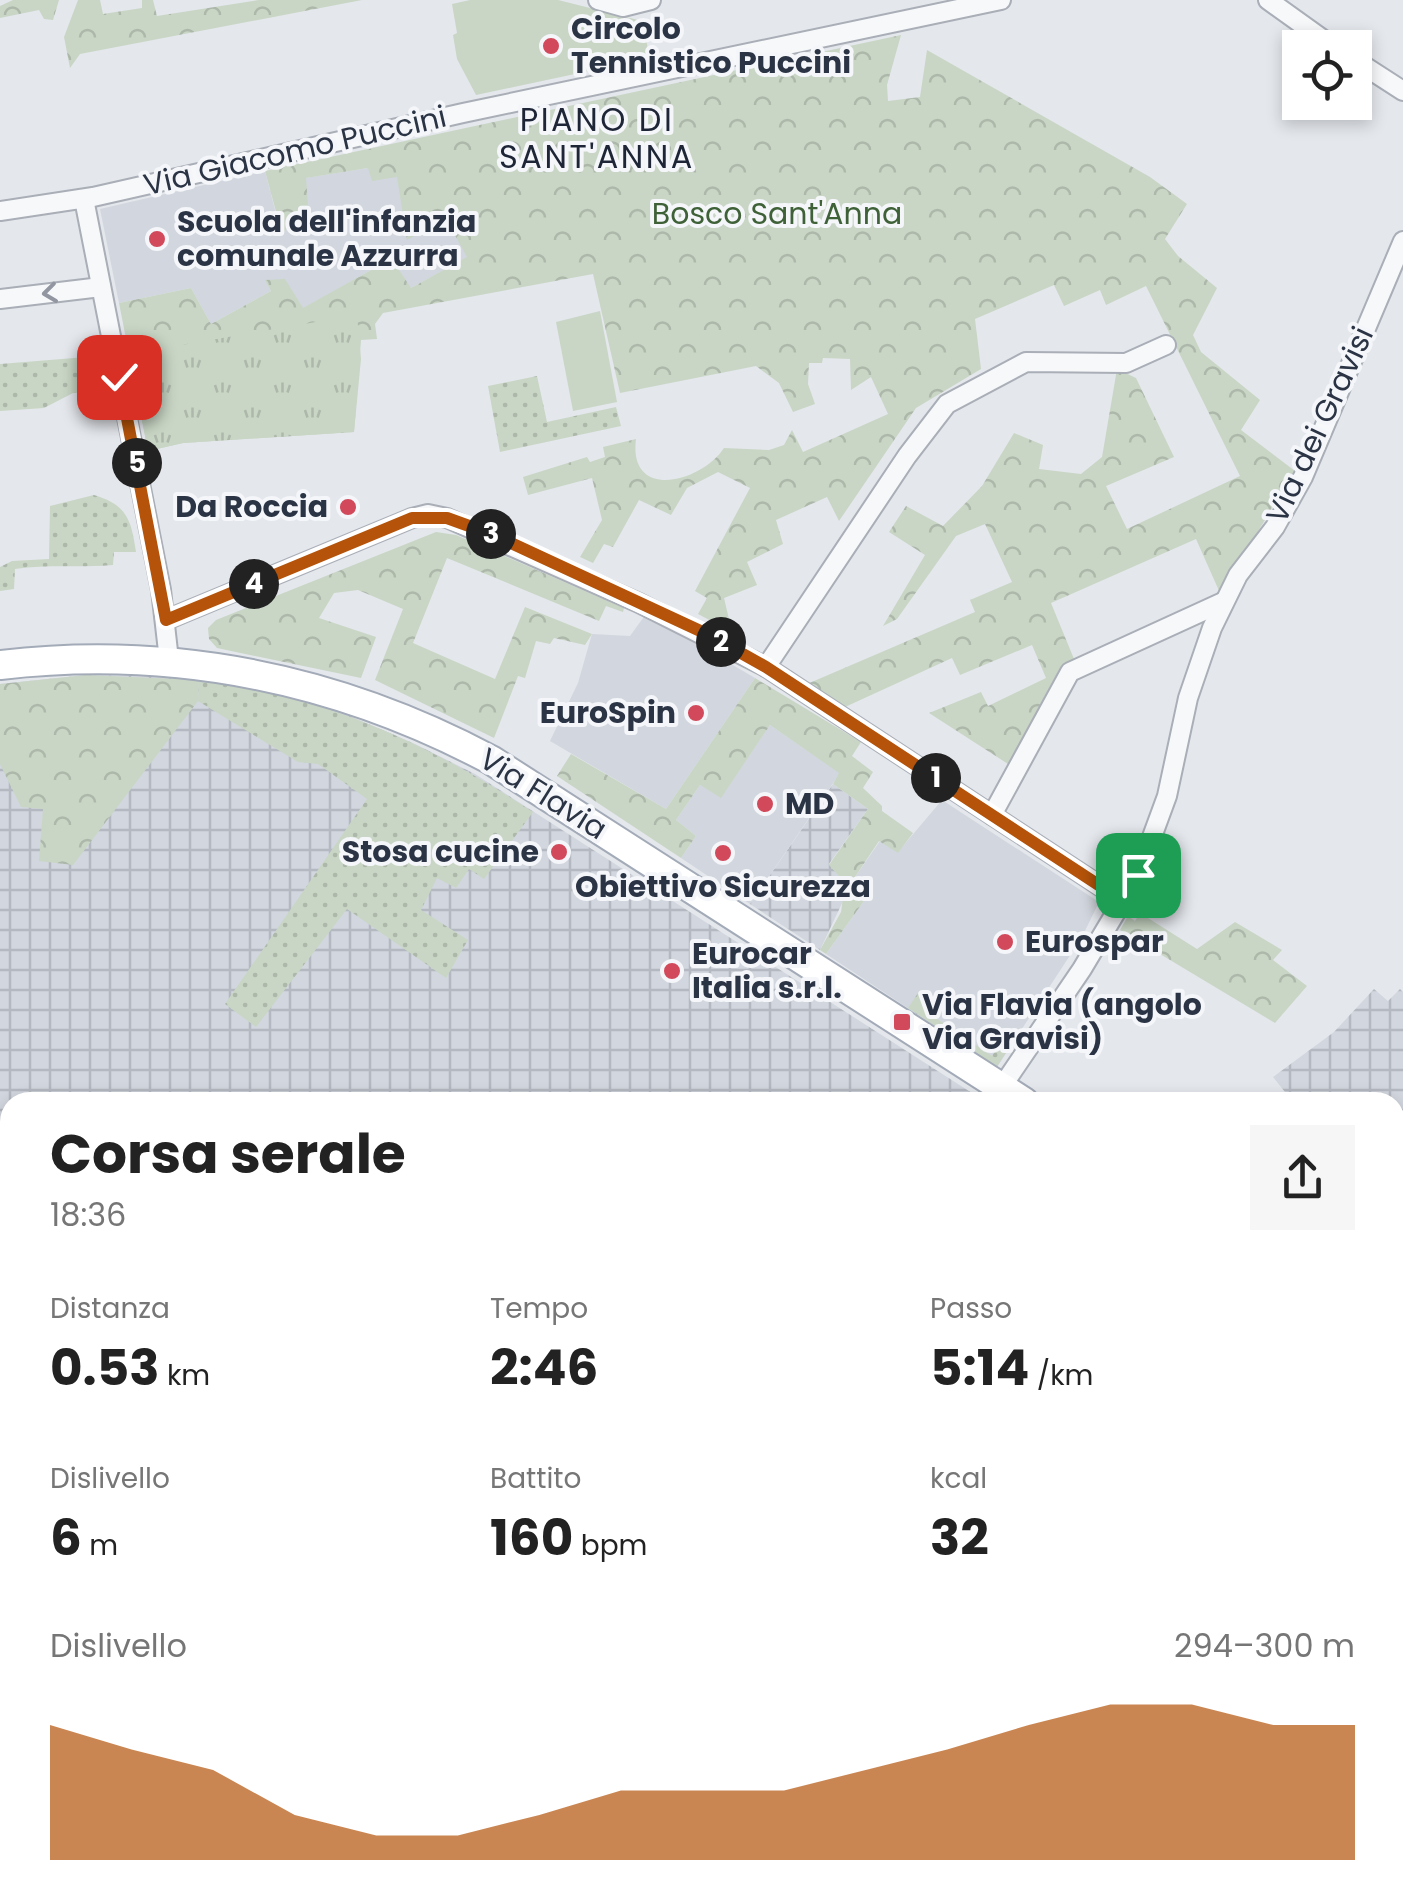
<!DOCTYPE html>
<html lang="it">
<head>
<meta charset="utf-8">
<style>
  :root { --surface:#fff; --page:#f6f6f6; --text:#222; --muted:#767676; --accent:#b45309 }
  body { margin:0; font-family:Poppins,sans-serif; background:var(--page); color:var(--text); height:100vh; display:flex; flex-direction:column; font-size:38px; white-space:nowrap }
  * { box-sizing:border-box; margin:0 }
  p { font-size:32px; color:var(--muted) }
  .icon { flex:none; width:55px; height:55px; fill:none; stroke:currentColor; stroke-width:2; stroke-linecap:round; stroke-linejoin:round }
  .map { position:relative; flex:1; overflow:hidden }
  .side { position:absolute; left:0px; top:1092px; width:1405px; height:812px; display:flex; flex-direction:column; background:var(--surface); border-radius:30px 30px 0 0; box-shadow:0 5px 15px #0003 }
  .side>* { flex:none }
  .fabs { position:absolute; left:1282px; top:30px; display:grid; gap:20px }
  .fabs a { display:grid; place-items:center; width:90px; height:90px; border-radius:0px; background:var(--surface); box-shadow:0 5px 15px #0003; font-size:50px }
  .pin { position:absolute; display:grid; place-items:center; width:85px; height:85px; color:#fff; margin:-42px; border-radius:20px; box-shadow:0 5px 15px #0006 }
  .km { position:absolute; width:50px; height:50px; margin:-25px; border-radius:50%; background:#222; color:#fff; font-size:28px; line-height:50px; text-align:center }
  .round { display:grid; place-items:center; flex:none; width:105px; height:105px; border-radius:0px; background:var(--page) }
  .headline { display:flex; align-items:center; justify-content:space-between; height:170px; padding:0 50px }
  h1 { font-size:55px; font-weight:700; line-height:75px }
  .figures { display:grid; grid-template-columns:repeat(3,1fr); gap:15px; height:170px; padding:10px 50px }
  .figures div { display:grid; align-content:center }
  .figures b { font-size:50px; font-weight:700 }
  .figures small { font-size:28px; font-weight:400 }
  .figures p { font-size:28px }
  .chart { height:280px; padding:20px 50px }
  .chart p { display:flex; justify-content:space-between }
  .chart svg { width:100%; height:180px; margin-top:10px; fill:var(--accent); opacity:.7 }
  .map>svg:first-child { display:block }
</style>
</head>
<body>
<div class="map">
<svg width="1403" height="1904" viewBox="0 0 1403 1904">
  <defs>
    <pattern id="industrial-grid" width="8" height="8" patternUnits="userSpaceOnUse" patternTransform="scale(2.5)"><rect width="8" height="8" fill="#d2d6de"/><path d="M0 4h8M4 0v8" fill="none" stroke="#b4b8c0"/></pattern>
    <pattern id="grass-dots" width="8" height="8" patternUnits="userSpaceOnUse" patternTransform="scale(2.5)"><rect width="8" height="8" fill="#c9d6c5"/><path d="M2 2h.1M6 6h.1" fill="none" stroke="#adb8ab" stroke-width="1.8" stroke-linecap="round"/></pattern>
    <pattern id="forest-crowns" width="20" height="18" patternUnits="userSpaceOnUse" patternTransform="scale(2.5)"><rect width="20" height="18" fill="#c9d6c5"/><path d="M2 6a3 3 0 1 1 6 0M12 15a3 3 0 1 1 6 0" fill="none" stroke="#adb8ab"/></pattern>
    <pattern id="park-tufts" width="24" height="20" patternUnits="userSpaceOnUse" patternTransform="scale(2.5)"><rect width="24" height="20" fill="#c9d6c5"/><path d="M3 7l-1-3M5 7V3M7 7l1-3M15 17l-1-3M17 17v-4M19 17l1-3" fill="none" stroke="#adb8ab"/></pattern>
  </defs>
  <rect width="100%" height="100%" fill="#e4e7ec"/>
  <!-- built -->
  <g fill="#d2d6de">
    <polygon points="368,168 397,177 446,219 468,257 411,288 367,262 371,270 303,309 266,281 271,291 211,324 191,288 119,303 100,209 265,171 281,233 305,178"/>
    <polygon points="646,614 755,678 666,809 550,741 578,683 592,634 630,636"/>
    <polygon points="770,725 840,773 750,904 681,858 696,836 676,820 700,785 721,797"/>
    <polygon points="942,800 1099,902 1082,937 997,1067 826,954 869,894 853,880 880,841 898,852"/>
    <polygon points="1395,1374 1403,1379 1403,1659 1395,1657"/>
    <polygon points="0,1459 10,1459 10,1571 0,1569"/>
    <polygon points="1395,1688 1403,1689 1403,1865 1395,1863"/>
  </g>
  <!-- industrial -->
  <g fill="url(#industrial-grid)">
    <polygon points="86,675 170,677 252,686 343,713 415,744 475,774 986,1102 10,1102 10,1365 0,1380 0,684"/>
    <polygon points="833,784 868,809 829,864 845,883 844,899 820,950 750,904"/>
    <polygon points="1374,989 1388,1001 1400,989 1403,992 1403,1118 1395,1125 1395,1102 1293,1102 1273,1077 1334,1032"/>
    <polygon points="0,1569 10,1571 10,1660 0,1665"/>
    <polygon points="10,1684 10,1895 94,1895 88,1904 0,1904 0,1689"/>
    <polygon points="1395,1863 1403,1865 1403,1904 115,1904 123,1895 1395,1895"/>
  </g>
  <!-- grass -->
  <g fill="url(#grass-dots)">
    <polygon points="99,356 107,392 73,393 44,408 0,411 0,364"/>
    <polygon points="537,376 547,422 616,407 621,426 500,452 488,386"/>
    <path d="M94,495c33,10 37,24 42,57h-22l-1,13c-34,3 -65,-1 -98,4l-1,20 -14,2v-24l12,-6 37,-2 1,-53z"/>
    <path d="M199,680c122,14 233,65 334,132l-49,67 -15,-10 -13,19 -19,-10 -16,32 47,30 -22,38 -99,-69 -91,118 -31,-23 142,-205 -49,-35 -20,-2 -100,-61z"/>
    <polygon points="920,990 934,999 927,1012 992,1056 1003,1040 1010,1046 997,1067 908,1008"/>
  </g>
  <!-- forest -->
  <g fill="url(#forest-crowns)">
    <polygon points="13,0 59,0 53,20 44,19 39,10 0,18 0,6"/>
    <polygon points="78,0 100,0 103,14 142,8 142,0 153,0 157,16 259,0 362,0 80,54 70,68 64,37"/>
    <path d="M901,35l-14,50 1,16 32,-4 7,-47 223,127 37,27 -22,35 13,17 39,32 -24,47 8,17 59,48 -19,30 54,41 -75,122 -24,-54 -145,64 23,56 -15,11 -51,94 -79,-51 52,-21 7,14 58,-28 -14,-33 -72,30 -8,-17 -107,49 -38,-23 168,-72 -5,-12 42,-18 -27,-58 -29,12 -59,83 -14,7 42,-71 -36,-23 17,-26 37,20 39,-40 32,-53 29,12 -4,24 42,5 21,-17 15,-88 19,9 38,79 -68,29 21,43 113,-53 -94,-190 -40,19 -6,-15 -36,16 -10,-21 -79,34 6,50 -65,39 -77,113 -12,-24 -51,23 7,24 -36,18 10,23 -33,13 8,34 -34,-18 9,-16 -12,-7 55,-103 -32,-16 -31,16 -16,27 -32,-15 -26,47 -9,-3 -11,19 -13,-6 22,-37 -10,-42 -64,17 -5,-18 64,-20 3,5 15,-5 -2,-10 33,-8c-8,62 65,44 88,9l45,2 15,-5 8,-15 11,22 85,-38 -17,-37 -20,13 -1,-31 -27,-1 -1,5h-13l-1,21 7,20 -22,8 -14,-29 -23,-17 -136,27 -27,-119 -210,39 -8,11 2,15 -16,1 -7,92 -171,11 -35,8 -29,-148 72,-15 20,36 60,-33 -6,-11 20,-1 18,29 68,-38 -5,-9h27l18,27 56,-31 -21,-38 -39,21 -10,-63 -25,4 -4,-13 -62,10 2,27 -26,29 -17,-63z"/>
    <polygon points="436,532 456,535 624,608 623,612 606,606 599,621 447,558 413,643 495,679 525,607 592,634 585,645 554,638 550,644 536,641 525,678 518,676 494,738 375,680 403,609 358,590 334,593 319,618 376,637 361,678 217,648 209,639 208,628 216,620"/>
    <polygon points="86,675 199,680 198,701 73,865 39,861 43,809 21,807 0,764 0,684"/>
    <polygon points="755,678 861,742 852,756 873,772 863,788 882,806 882,811 913,833 898,853 879,841 853,880 869,894 826,954 820,950 841,912 845,883 829,865 868,809 833,784 839,773 770,725 721,798 700,785 676,820 696,836 681,858 557,776 571,754 666,809"/>
    <polygon points="1140,913 1197,949 1235,922 1282,950 1273,960 1307,986 1275,1023 1120,930 1128,916 1135,921"/>
    <polygon points="10,1365 10,1459 0,1459 0,1380"/>
  </g>
  <!-- park -->
  <polygon fill="url(#park-tufts)" points="357,315 361,359 354,432 183,443 148,451 129,354"/>
  <!-- garden -->
  <g fill="#c9d6c5">
    <polygon points="470,0 558,0 642,21 650,58 476,95 457,59 453,35 457,33 452,4"/>
    <polygon points="600,311 617,402 573,411 556,322"/>
  </g>
  <g fill="none" stroke-linecap="round" stroke-linejoin="round">
    <!-- street casing -->
    <g stroke="#a9aeb7" stroke-width="22">
      <g id="street">
        <polyline points="598,0 623,7 651,0"/>
        <polyline points="1268,0 1335,48"/>
        <polyline points="1355,60 1403,91"/>
        <polyline points="84,199 161,590 169,660"/>
        <polyline points="0,211 93,197 463,113 1001,0"/>
        <polyline points="0,299 101,287"/>
        <polyline points="166,620 412,518 428,514 447,518 639,603 766,667 1123,901"/>
        <polyline points="766,667 907,456 947,404 1026,362 1126,363 1166,345"/>
        <polyline points="992,815 1070,672 1223,602"/>
        <polyline points="1001,1088 1082,969 1138,875 1167,796 1188,698 1212,628 1238,575 1275,527 1303,477 1403,241"/>
        <polyline points="0,1134 10,1143"/>
        <polyline points="0,1171 10,1174"/>
        <polyline points="1395,1673 1403,1675"/>
      </g>
    </g>
    <!-- primary casing -->
    <g stroke="#a3abb8" stroke-width="32">
      <g id="primary">
        <path d="M0,665c174,-20 337,13 491,95l533,342"/>
        <polyline points="1395,1234 1403,1224"/>
        <polyline points="1395,1315 1403,1327"/>
        <polyline points="1395,1353 1403,1359"/>
      </g>
    </g>
    <!-- street -->
    <use href="#street" stroke="#f7f8fa" stroke-width="18"/>
    <!-- primary -->
    <use href="#primary" stroke="#fff" stroke-width="28"/>
  </g>
  <!-- one-way arrows -->
  <defs><path id="oneway-chevron" d="M-2-3.5L2.5 0L-2 3.5" fill="none" stroke-width="1.6" stroke-linecap="round" stroke-linejoin="round" transform="scale(2.5)"/></defs>
  <use stroke="#9196a0" href="#oneway-chevron" transform="translate(50 293) rotate(173)"/>
  <g fill="none" stroke-linecap="round" stroke-linejoin="round">
    <!-- route casing -->
    <g stroke="#fff" stroke-width="20">
      <polyline id="route" points="119,377 166,620 412,518 447,518 494,535 709,635 766,667 1123,901 1138,875"/>
    </g>
    <!-- route -->
    <use href="#route" stroke="#b45309" stroke-width="12"/>
  </g>
  <!-- markers -->
  <g fill="#d1495b" stroke="#f4f6f9" stroke-width="4">
    <circle cx="551" cy="46" r="10"/>
    <circle cx="157" cy="239" r="10"/>
    <circle cx="348" cy="507" r="10"/>
    <circle cx="696" cy="713" r="10"/>
    <circle cx="765" cy="804" r="10"/>
    <circle cx="559" cy="852" r="10"/>
    <circle cx="723" cy="853" r="10"/>
    <circle cx="1005" cy="942" r="10"/>
    <circle cx="672" cy="971" r="10"/>
    <rect x="892" y="1012" width="20" height="20" rx="5"/>
  </g>
  <g text-anchor="middle" stroke-width="8" stroke-linejoin="round" paint-order="stroke">
    <!-- poi labels -->
    <g font-size="30" font-weight="bold" fill="#2b3445" stroke="#f4f6f9" text-anchor="start">
      <text x="571" y="39">Circolo<tspan x="571" dy="34">Tennistico Puccini</tspan></text>
      <text x="177" y="232">Scuola dell'infanzia<tspan x="177" dy="34">comunale Azzurra</tspan></text>
      <text x="328" y="517" text-anchor="end">Da Roccia</text>
      <text x="676" y="723" text-anchor="end">EuroSpin</text>
      <text x="785" y="814">MD</text>
      <text x="539" y="862" text-anchor="end">Stosa cucine</text>
      <text x="723" y="897" text-anchor="middle">Obiettivo Sicurezza</text>
      <text x="1025" y="952">Eurospar</text>
      <text x="692" y="964">Eurocar<tspan x="692" dy="34">Italia s.r.l.</tspan></text>
      <text x="922" y="1015">Via Flavia (angolo<tspan x="922" dy="34">Via Gravisi)</tspan></text>
    </g>
    <!-- street labels -->
    <g font-size="30" fill="#2b3445" stroke="#f4f6f9">
      <text transform="translate(295 151) rotate(-13)" y="10">Via Giacomo Puccini</text>
      <text transform="translate(1320 425) rotate(-65)" y="10">Via dei Gravisi</text>
      <text transform="translate(543 794) rotate(32)" y="10">Via Flavia</text>
    </g>
    <!-- park labels -->
    <g font-size="30" fill="#3f6138" stroke="#f4f6f9">
      <text x="777" y="224">Bosco Sant'Anna</text>
    </g>
    <!-- neighbourhood labels -->
    <g font-size="32" letter-spacing="2.5" fill="#1d2536" stroke="#f4f6f9">
      <text x="597" y="131">PIANO DI<tspan x="597" dy="37">SANT'ANNA</tspan></text>
    </g>
  </g>
</svg>
<div class="fabs">
<a><svg class="icon" aria-label="locate" viewBox="0 0 24 24"><circle cx="12" cy="12" r="6"/><path d="M12 2v4M12 18v4M2 12h4M18 12h4"/></svg></a>
</div>
<div class="pin" style="left:1138px;top:875px;background:#1e9e55"><svg class="icon" aria-label="arrive" viewBox="0 0 24 24"><path d="M6 21V4h12l-3 4 3 4H6"/></svg></div>
<div class="pin" style="left:119px;top:377px;background:#d93025"><svg class="icon" aria-label="check" viewBox="0 0 24 24"><path d="M5 12l5 5 9-10"/></svg></div>
<b class="km" style="left:936px;top:778px">1</b>
<b class="km" style="left:721px;top:642px">2</b>
<b class="km" style="left:491px;top:534px">3</b>
<b class="km" style="left:254px;top:584px">4</b>
<b class="km" style="left:137px;top:463px">5</b>
<section class="side">
<div class="headline"><div><h1>Corsa serale</h1><p>18:36</p></div><a class="round"><svg class="icon" aria-label="share" viewBox="0 0 24 24"><path d="M12 15V3M7 8l5-5 5 5M5 13v7h14v-7"/></svg></a></div>
<div class="figures">
<div><p>Distanza</p><b>0.53<small> km</small></b></div>
<div><p>Tempo</p><b>2:46</b></div>
<div><p>Passo</p><b>5:14<small> /km</small></b></div>
</div>
<div class="figures">
<div><p>Dislivello</p><b>6<small> m</small></b></div>
<div><p>Battito</p><b>160<small> bpm</small></b></div>
<div><p>kcal</p><b>32</b></div>
</div>
<div class="chart"><p><span>Dislivello</span>294–300 m</p>
<svg viewBox="0 0 160 44" preserveAspectRatio="none"><path d="M0 44V11L10 17L20 22L30 33L40 38L50 38L60 33L70 27L80 27L90 27L100 22L110 17L120 11L130 6L140 6L150 11L160 11V44z"/></svg>
</div>
</section>
</div>
</body>
</html>
